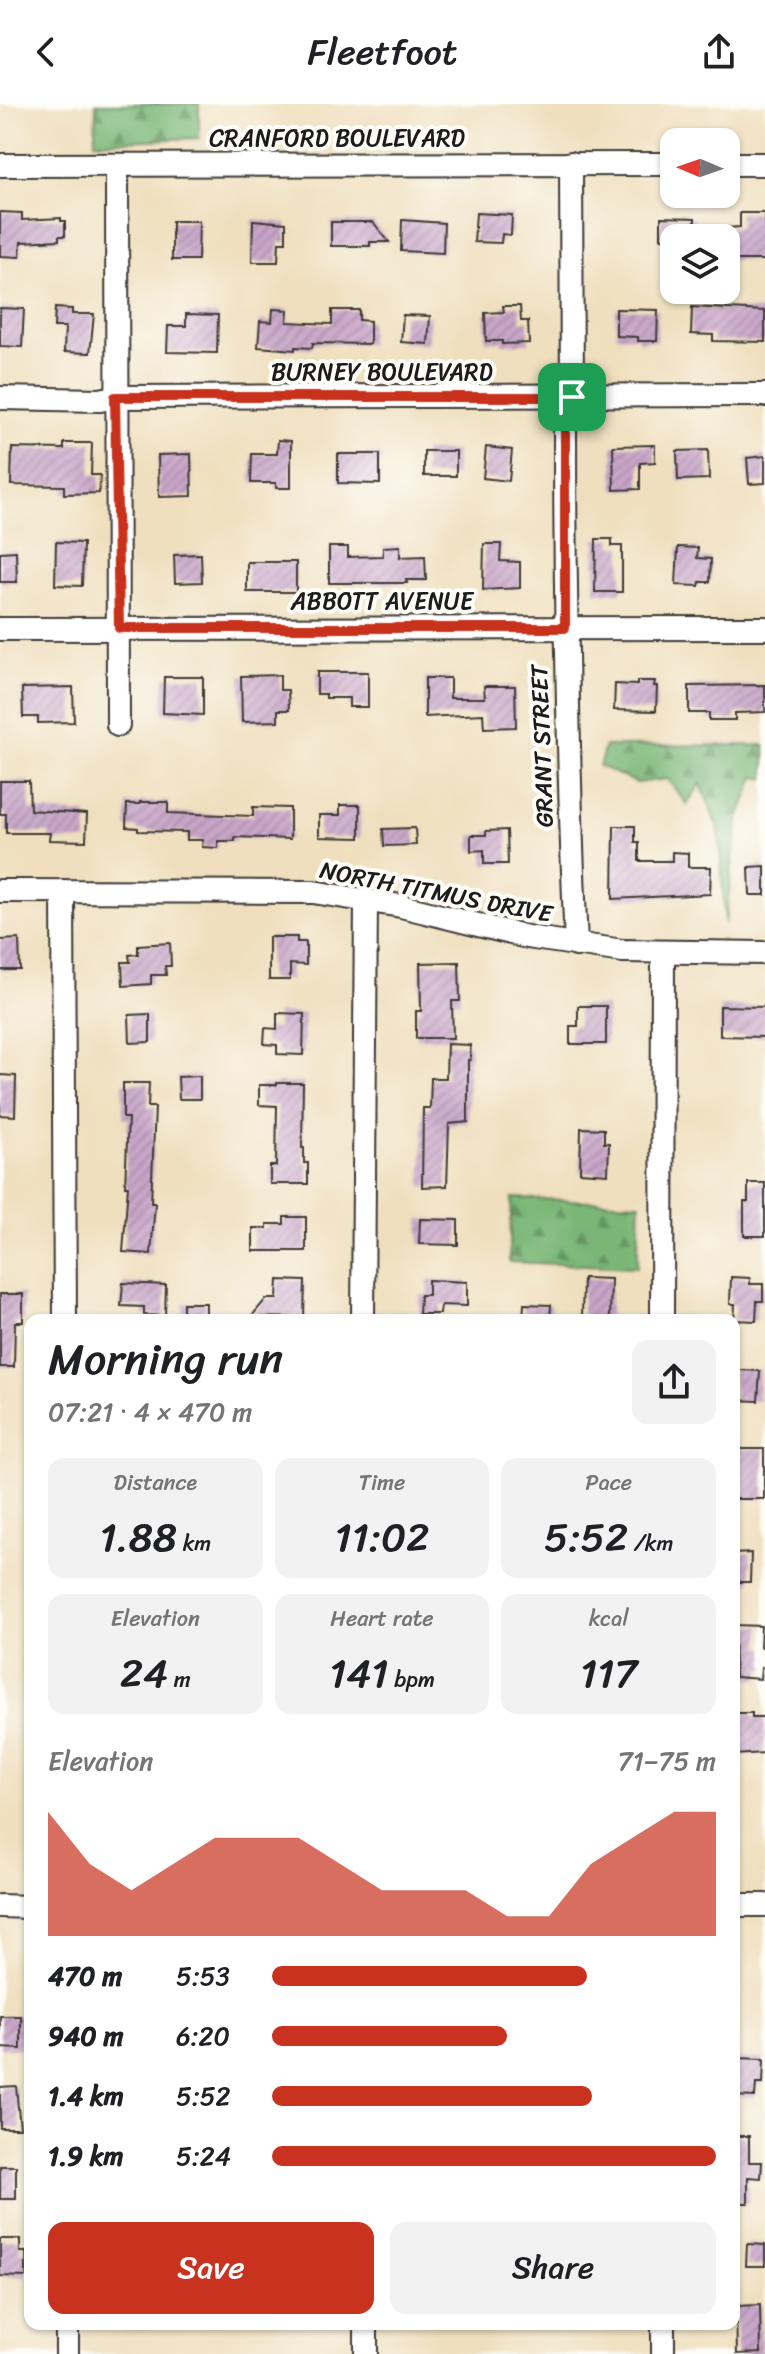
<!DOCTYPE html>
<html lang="en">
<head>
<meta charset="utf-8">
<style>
  :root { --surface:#fff; --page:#f2f2f2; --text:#202124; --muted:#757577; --accent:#c8321e }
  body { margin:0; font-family:Sriracha,sans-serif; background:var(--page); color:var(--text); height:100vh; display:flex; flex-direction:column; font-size:30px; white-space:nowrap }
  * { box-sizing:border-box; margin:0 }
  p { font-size:26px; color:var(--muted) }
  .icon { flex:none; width:44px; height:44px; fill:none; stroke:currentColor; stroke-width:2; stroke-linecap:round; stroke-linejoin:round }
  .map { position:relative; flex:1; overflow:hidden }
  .details { position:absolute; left:24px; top:1210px; width:716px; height:1016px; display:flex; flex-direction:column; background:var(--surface); border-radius:16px; box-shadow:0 2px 6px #0004 }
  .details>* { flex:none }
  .needle { width:52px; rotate:272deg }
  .fabs { position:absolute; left:660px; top:24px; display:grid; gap:16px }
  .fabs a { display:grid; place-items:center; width:80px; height:80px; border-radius:16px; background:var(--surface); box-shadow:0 2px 6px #0004; font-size:40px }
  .pin { position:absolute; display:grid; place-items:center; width:68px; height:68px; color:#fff; margin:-34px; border-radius:16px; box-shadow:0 4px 12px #0006 }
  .round { display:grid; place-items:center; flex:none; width:84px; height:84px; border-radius:16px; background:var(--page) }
  .summary { display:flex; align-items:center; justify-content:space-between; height:136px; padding:0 24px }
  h1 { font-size:44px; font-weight:600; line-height:60px }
  .stats { display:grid; grid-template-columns:repeat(3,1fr); gap:12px; height:136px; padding:8px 24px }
  .stats div { display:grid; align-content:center; border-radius:16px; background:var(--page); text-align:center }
  .stats b { font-size:40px; font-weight:600 }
  .stats small { font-size:22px; font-weight:400 }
  .stats p { font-size:22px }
  .chart { height:224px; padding:16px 24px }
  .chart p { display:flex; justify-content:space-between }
  .chart svg { width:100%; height:144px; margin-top:8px; fill:var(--accent); opacity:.7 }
  .button { display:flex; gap:16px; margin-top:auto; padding:16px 24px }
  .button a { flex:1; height:92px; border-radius:16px; background:var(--accent); color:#fff; font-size:32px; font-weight:600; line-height:92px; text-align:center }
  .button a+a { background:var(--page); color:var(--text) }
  ul { padding:0 24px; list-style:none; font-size:26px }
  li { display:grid; grid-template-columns:128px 96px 1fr; align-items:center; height:60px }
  li i { height:20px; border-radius:10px; background:var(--accent) }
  header { display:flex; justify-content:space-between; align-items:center; height:104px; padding:0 24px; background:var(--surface); font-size:36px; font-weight:600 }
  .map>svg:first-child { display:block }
</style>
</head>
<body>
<header><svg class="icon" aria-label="back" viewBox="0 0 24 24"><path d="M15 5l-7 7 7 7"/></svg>Fleetfoot<svg class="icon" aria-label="share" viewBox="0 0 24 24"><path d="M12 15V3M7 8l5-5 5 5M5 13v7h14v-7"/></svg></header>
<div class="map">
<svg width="765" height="2250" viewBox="0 0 765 2250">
  <defs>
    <pattern id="forest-firs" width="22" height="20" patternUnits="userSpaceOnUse" patternTransform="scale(2)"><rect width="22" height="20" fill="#7ab777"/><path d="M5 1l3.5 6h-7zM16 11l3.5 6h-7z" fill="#639461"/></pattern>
    <pattern id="building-hatch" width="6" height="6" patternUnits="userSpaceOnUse" patternTransform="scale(2)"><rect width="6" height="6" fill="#c8a5c8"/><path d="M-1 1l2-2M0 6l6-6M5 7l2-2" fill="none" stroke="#ab8dab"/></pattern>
  </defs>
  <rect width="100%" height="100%" fill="#fdfcf7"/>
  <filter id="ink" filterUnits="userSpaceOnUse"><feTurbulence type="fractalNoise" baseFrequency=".0125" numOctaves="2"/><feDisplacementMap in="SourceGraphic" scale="16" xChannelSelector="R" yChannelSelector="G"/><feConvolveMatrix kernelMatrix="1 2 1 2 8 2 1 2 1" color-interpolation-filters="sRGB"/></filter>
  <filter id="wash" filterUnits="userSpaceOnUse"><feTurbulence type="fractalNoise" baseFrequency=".006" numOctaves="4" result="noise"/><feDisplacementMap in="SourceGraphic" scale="32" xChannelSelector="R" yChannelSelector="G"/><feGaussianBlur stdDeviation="1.8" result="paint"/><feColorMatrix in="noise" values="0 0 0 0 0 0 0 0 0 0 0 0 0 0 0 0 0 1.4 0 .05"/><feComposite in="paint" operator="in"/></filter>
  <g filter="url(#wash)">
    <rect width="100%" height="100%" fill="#efdfbe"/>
    <!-- forest -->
    <g fill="url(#forest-firs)" stroke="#4b6a4a" stroke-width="2">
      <polygon points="96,0 199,0 199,34 95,38"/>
      <polygon points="765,641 765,675 755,673 738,717 725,820 719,728 701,680 687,700 667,675 637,679 599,662 605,642"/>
      <polygon points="512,1094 640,1099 637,1163 509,1158"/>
    </g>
    <g id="blocks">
      <!-- building -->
      <g fill="url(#building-hatch)">
        <polygon points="0,108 22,109 22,116 61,114 61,117 65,117 65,132 59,132 59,136 21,138 20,153 0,152"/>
        <polygon points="476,109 512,111 511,131 502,130 501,139 474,138"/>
        <polygon points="740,109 765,109 765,156 726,156 726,124 740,123"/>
        <polygon points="661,113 695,114 695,134 661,134"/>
        <polygon points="253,116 286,119 286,138 279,138 278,158 252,158"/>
        <polygon points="402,116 444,119 443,149 401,147"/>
        <polygon points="172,117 199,117 198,156 172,156"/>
        <polygon points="331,118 373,118 389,138 370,138 370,142 331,142"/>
        <polygon points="503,202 520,202 521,217 528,217 529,239 502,240 502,237 486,237 485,209 504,208"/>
        <polygon points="692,203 765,207 765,238 713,237 713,231 691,230"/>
        <polygon points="0,204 24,205 22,243 0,242"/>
        <polygon points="55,204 72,205 72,210 94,210 90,249 64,248 65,223 54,223"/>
        <polygon points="273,205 288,206 287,218 332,220 332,206 359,206 359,216 370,217 370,240 313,239 312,244 295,243 295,246 258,243 260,217 272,218"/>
        <polygon points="616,205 658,206 657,237 638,237 638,233 616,232"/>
        <polygon points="186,210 218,211 217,249 167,248 168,222 186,222"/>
        <polygon points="403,211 430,212 428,240 401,238"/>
        <polygon points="278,336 291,337 291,384 276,384 276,379 251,379 252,350 277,350"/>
        <polygon points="64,339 92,339 91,371 100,371 99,389 64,390 64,382 11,381 12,344 64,345"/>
        <polygon points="655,341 655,358 640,359 640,385 614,386 613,342"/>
        <polygon points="486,343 512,346 509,377 483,374"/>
        <polygon points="708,346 709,375 678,376 677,347"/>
        <rect x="424" y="347" width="32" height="25"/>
        <polygon points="191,350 192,392 159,393 158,351"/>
        <polygon points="338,350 380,350 380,380 338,379"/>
        <polygon points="765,352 765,379 749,380 747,354"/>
        <polygon points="596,435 612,435 612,442 622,442 622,488 595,488"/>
        <polygon points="56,438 83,439 82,482 55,481"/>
        <polygon points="484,440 501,440 500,457 520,458 520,484 483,486"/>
        <polygon points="400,442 400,453 425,452 426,476 406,476 407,479 329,479 329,443 348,443 348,453 383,452 383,443"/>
        <polygon points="678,443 698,444 697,454 711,455 710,478 700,478 699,482 676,481"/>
        <polygon points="16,447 17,478 0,478 0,448"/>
        <polygon points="201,450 202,478 175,479 174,451"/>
        <rect x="247" y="458" width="49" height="30"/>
        <polygon points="317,568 368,568 368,603 349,603 349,594 326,594 326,590 317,590"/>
        <polygon points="280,571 280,586 288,586 289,606 278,606 278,617 242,618 241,572"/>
        <polygon points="164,573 203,573 203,611 163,609"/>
        <polygon points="425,574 450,574 450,594 485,594 484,582 515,582 516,623 484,624 483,610 425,613"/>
        <polygon points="637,577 655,577 654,582 657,582 656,607 614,606 615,580 637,581"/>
        <polygon points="765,581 765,608 735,609 735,616 709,616 709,609 689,609 689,582"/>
        <polygon points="73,583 74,618 38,619 38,613 23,613 22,584"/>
        <polygon points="0,677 29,677 30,706 87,710 86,737 49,736 50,729 6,729 6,710 0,710"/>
        <polygon points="140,698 168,698 168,709 253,712 253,703 290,704 290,735 235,733 235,737 218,737 218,744 202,743 203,736 187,736 187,728 138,727 138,724 126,723 127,700 140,700"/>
        <polygon points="340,701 360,701 360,734 319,733 319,711 340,711"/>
        <polygon points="614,722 635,722 635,738 639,738 639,757 672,757 672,748 688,749 688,763 711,763 710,790 613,795"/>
        <polygon points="415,724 416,741 384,742 383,725"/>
        <polygon points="507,726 508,760 484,760 484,746 471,747 471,731 486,731 486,727"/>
        <polygon points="765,762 765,791 750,791 749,763"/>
        <polygon points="269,833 297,833 297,838 306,838 306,861 290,860 290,876 269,876"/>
        <polygon points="19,835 20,866 0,866 0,836"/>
        <polygon points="170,839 171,862 165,862 166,871 151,871 151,880 123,882 122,858 130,858 129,851 138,850 138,841"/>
        <polygon points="459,858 460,897 452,897 453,934 416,934 416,907 421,907 420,859"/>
        <polygon points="578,902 606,902 606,940 570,940 570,922 578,922"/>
        <polygon points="720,902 765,903 764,933 720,932"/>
        <polygon points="277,909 304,910 303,951 277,950 277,941 264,940 265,924 277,925"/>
        <polygon points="150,910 150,938 130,939 129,911"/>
        <polygon points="447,940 470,941 470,956 468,956 468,1018 449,1020 447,1082 422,1083 423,1004 430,1004 431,974 446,974"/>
        <polygon points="0,971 16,972 15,1012 0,1011"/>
        <polygon points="200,972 200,995 179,995 178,973"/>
        <polygon points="123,979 149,979 148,1003 155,1003 151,1099 155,1099 151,1150 123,1148 128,1082 125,1082 128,1014 123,1014"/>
        <polygon points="277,979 303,979 302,1044 304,1044 304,1059 308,1059 308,1080 270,1080 270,1062 276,1062 277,1002 259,1001 259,981 277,981"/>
        <polygon points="581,1024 604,1025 604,1039 609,1039 608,1070 580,1068"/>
        <polygon points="748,1079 765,1079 765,1132 744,1132 744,1098 748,1098"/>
        <polygon points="284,1113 306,1113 306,1147 253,1147 253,1124 267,1124 267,1120 284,1120"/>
        <polygon points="420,1115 458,1116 458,1141 419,1140"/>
        <polygon points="731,1173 750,1174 750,1180 763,1180 763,1197 757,1197 756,1217 734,1216 735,1200 730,1200"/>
        <polygon points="583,1174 611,1175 610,1214 582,1214"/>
        <polygon points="278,1176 305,1177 304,1214 251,1213 266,1195 277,1195"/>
        <polygon points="428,1176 467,1178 467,1202 441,1201 440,1210 419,1210 420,1191 428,1191"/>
        <polygon points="123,1179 166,1181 165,1212 144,1211 144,1203 121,1202"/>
        <polygon points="0,1190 23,1190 23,1218 15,1218 14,1263 0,1263"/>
        <rect x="183" y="1199" width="23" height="17"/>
        <polygon points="524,1200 551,1201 550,1216 523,1216"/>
        <polygon points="734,1266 760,1267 758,1297 734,1296"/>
        <rect x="734" y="1345" width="30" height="50"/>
        <polygon points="751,1449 750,1478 734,1478 734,1450"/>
        <polygon points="734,1521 761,1522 760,1543 765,1544 765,1565 761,1564 760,1575 735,1573"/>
        <polygon points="734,1609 752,1609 752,1613 765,1613 764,1649 734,1651"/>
        <polygon points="0,1912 21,1912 21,1945 0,1944"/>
        <polygon points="734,1954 764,1955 763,1980 756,1980 755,1993 734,1992"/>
        <polygon points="16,1982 20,2024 0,2024 0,1983"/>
        <polygon points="734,2032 749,2032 749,2058 762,2058 761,2074 748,2073 748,2099 734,2099"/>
        <rect x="0" y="2062" width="16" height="33"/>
        <polygon points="0,2135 20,2135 20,2148 26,2148 26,2173 0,2172"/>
        <polygon points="747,2140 765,2141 765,2162 746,2162"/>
        <polygon points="760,2201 761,2249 737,2250 736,2202"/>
      </g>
    </g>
  </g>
  <g filter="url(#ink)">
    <use href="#blocks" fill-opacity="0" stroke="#3c3934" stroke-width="2"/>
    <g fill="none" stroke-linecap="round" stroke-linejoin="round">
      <!-- minor casing -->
      <g stroke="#3c3934" stroke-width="26">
        <g id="minor">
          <path d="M571,59l1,234 -7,24c0,175 3,349 11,524"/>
          <polyline points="726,60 765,60"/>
          <polyline points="0,61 674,60"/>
          <polyline points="117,61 118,621"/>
          <polyline points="0,294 100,296 115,293 765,291"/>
          <polyline points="0,525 765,524"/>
          <polyline points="0,787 313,788 401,802 527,833 623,847 765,849"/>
          <polyline points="63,787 65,1216"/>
          <polyline points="363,1216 366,796"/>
          <polyline points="662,1216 663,849"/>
          <polyline points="734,1801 765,1801"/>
          <polyline points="0,1802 30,1803"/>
          <polyline points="366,2220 366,2250"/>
          <polyline points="663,2220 663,2250"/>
          <polyline points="67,2250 67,2220"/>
        </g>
      </g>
      <!-- minor -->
      <use href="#minor" stroke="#fff" stroke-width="22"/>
    </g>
  </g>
  <g fill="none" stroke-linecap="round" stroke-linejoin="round" filter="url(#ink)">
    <!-- route casing -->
    <g stroke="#fff" stroke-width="16">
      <polygon id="route" points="115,293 572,293 565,317 565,524 119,524"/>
    </g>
    <!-- route -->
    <use href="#route" stroke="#c8321e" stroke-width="10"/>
  </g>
  <g text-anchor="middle" stroke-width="8" stroke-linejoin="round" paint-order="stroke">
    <!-- street labels -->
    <g font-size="24" fill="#1c1c1c" stroke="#fdfcf7">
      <text x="337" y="42">CRANFORD BOULEVARD</text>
      <text x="382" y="276">BURNEY BOULEVARD</text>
      <text x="382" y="505">ABBOTT AVENUE</text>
      <text transform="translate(542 642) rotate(-92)" y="8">GRANT STREET</text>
      <text transform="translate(436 788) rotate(11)" y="8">NORTH TITMUS DRIVE</text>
    </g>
  </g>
</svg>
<div class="fabs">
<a><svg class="needle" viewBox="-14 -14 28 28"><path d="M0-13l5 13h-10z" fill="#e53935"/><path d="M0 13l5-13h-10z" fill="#757577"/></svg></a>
<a><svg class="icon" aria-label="layers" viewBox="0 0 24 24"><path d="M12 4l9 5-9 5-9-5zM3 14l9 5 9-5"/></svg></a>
</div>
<div class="pin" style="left:572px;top:293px;background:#1e9e55"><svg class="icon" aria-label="arrive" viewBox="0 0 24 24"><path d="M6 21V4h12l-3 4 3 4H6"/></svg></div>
<section class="details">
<div class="summary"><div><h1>Morning run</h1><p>07:21 · 4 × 470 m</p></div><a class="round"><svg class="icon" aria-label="share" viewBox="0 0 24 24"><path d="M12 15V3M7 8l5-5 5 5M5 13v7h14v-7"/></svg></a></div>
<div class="stats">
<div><p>Distance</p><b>1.88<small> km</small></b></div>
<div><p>Time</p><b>11:02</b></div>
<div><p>Pace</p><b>5:52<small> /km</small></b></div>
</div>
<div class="stats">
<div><p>Elevation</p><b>24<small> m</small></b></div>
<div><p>Heart rate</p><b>141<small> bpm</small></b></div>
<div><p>kcal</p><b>117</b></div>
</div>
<div class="chart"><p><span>Elevation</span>71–75 m</p>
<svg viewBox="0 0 160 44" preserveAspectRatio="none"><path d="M0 44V6L10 22L20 30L30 22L40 14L50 14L60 14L70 22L80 30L90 30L100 30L110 38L120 38L130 22L140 14L150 6L160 6V44z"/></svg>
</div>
<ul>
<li><b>470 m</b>5:53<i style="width:71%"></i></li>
<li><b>940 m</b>6:20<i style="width:53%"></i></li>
<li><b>1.4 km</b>5:52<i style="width:72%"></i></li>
<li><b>1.9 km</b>5:24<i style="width:100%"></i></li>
</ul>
<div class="button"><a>Save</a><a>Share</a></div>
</section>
</div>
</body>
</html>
